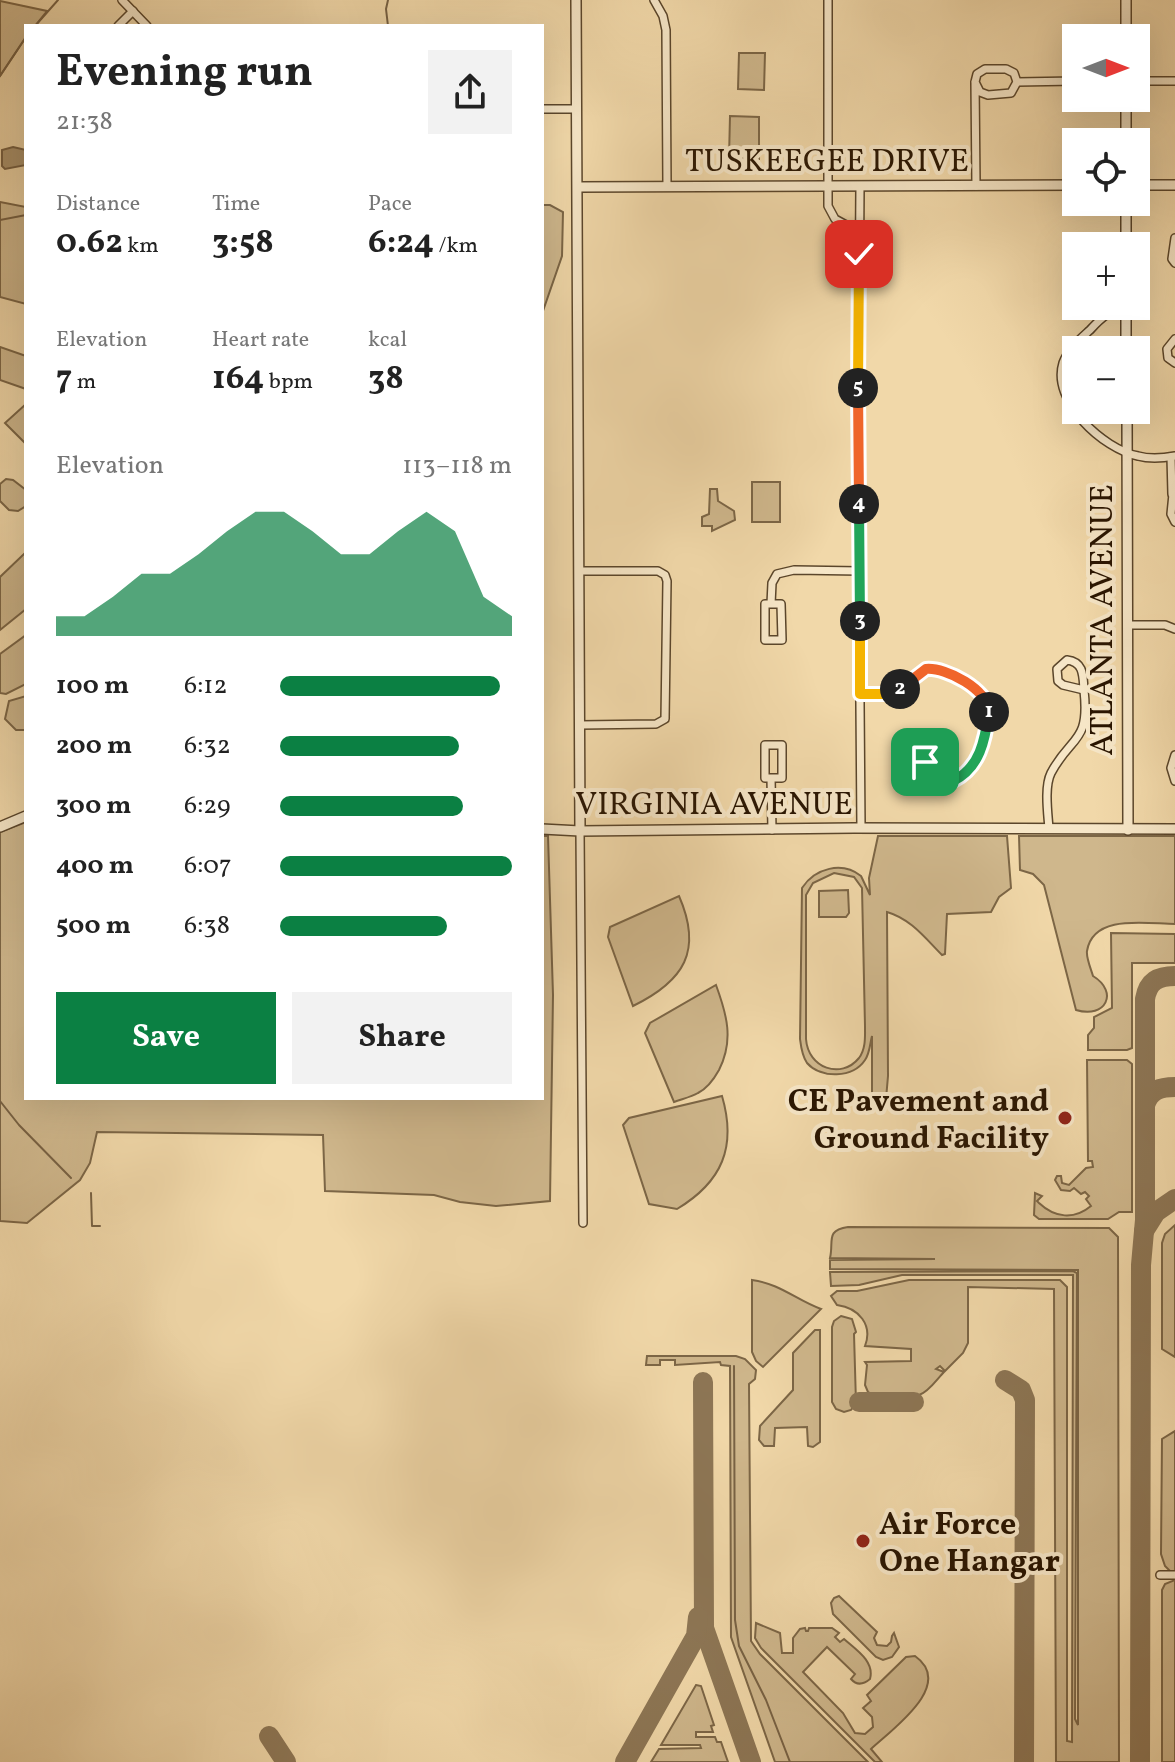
<!DOCTYPE html>
<html lang="en">
<head>
<meta charset="utf-8">
<style>
  :root { --surface:#fff; --page:#f2f2f2; --text:#222; --muted:#767676; --accent:#0b8043 }
  body { margin:0; font-family:Vollkorn,serif; background:var(--page); color:var(--text); height:100vh; display:flex; flex-direction:column; font-size:30px; white-space:nowrap }
  * { box-sizing:border-box; margin:0 }
  p { font-size:26px; color:var(--muted) }
  .icon { flex:none; width:44px; height:44px; fill:none; stroke:currentColor; stroke-width:2; stroke-linecap:round; stroke-linejoin:round }
  .map { position:relative; flex:1; overflow:hidden }
  .details { position:absolute; left:24px; top:24px; width:520px; height:1076px; display:flex; flex-direction:column; background:var(--surface); border-radius:0px; box-shadow:0 8px 32px #0002 }
  .details>* { flex:none }
  .needle { width:52px; rotate:90deg }
  .fabs { position:absolute; left:1062px; top:24px; display:grid; gap:16px }
  .fabs a { display:grid; place-items:center; width:88px; height:88px; border-radius:0px; background:var(--surface); box-shadow:0 8px 32px #0002; font-size:40px }
  .pin { position:absolute; display:grid; place-items:center; width:68px; height:68px; color:#fff; margin:-34px; border-radius:16px; box-shadow:0 4px 12px #0006 }
  .km { position:absolute; width:40px; height:40px; margin:-20px; border-radius:50%; background:#222; color:#fff; font-size:22px; line-height:40px; text-align:center }
  .round { display:grid; place-items:center; flex:none; width:84px; height:84px; border-radius:0px; background:var(--page) }
  .headline { display:flex; align-items:center; justify-content:space-between; height:136px; padding:0 32px }
  h1 { font-size:44px; font-weight:700; line-height:60px }
  .metrics { display:grid; grid-template-columns:repeat(3,1fr); gap:12px; height:136px; padding:8px 32px }
  .metrics div { display:grid; align-content:center }
  .metrics b { font-size:34px; font-weight:700 }
  .metrics small { font-size:22px; font-weight:400 }
  .metrics p { font-size:22px }
  .chart { height:224px; padding:16px 32px }
  .chart p { display:flex; justify-content:space-between }
  .chart svg { width:100%; height:144px; margin-top:8px; fill:var(--accent); opacity:.7 }
  .button { display:flex; gap:16px; margin-top:auto; padding:16px 32px }
  .button a { flex:1; height:92px; border-radius:0px; background:var(--accent); color:#fff; font-size:32px; font-weight:700; line-height:92px; text-align:center }
  .button a+a { background:var(--page); color:var(--text) }
  ul { padding:0 32px; list-style:none; font-size:26px }
  li { display:grid; grid-template-columns:128px 96px 1fr; align-items:center; height:60px }
  li i { height:20px; border-radius:10px; background:var(--accent) }
  .map>svg:first-child { display:block }
</style>
</head>
<body>
<div class="map">
<svg width="1175" height="1762" viewBox="0 0 1175 1762">
  <rect width="100%" height="100%" fill="#f1d8a9"/>
  <filter id="stains"><feTurbulence type="fractalNoise" baseFrequency=".0025" numOctaves="4"/><feColorMatrix values="0 0 0 0 .2 0 0 0 0 .09 0 0 0 0 .02 0 0 0 .5 -.17"/></filter>
  <radialGradient id="worn" r=".72"><stop offset=".6" stop-color="#630" stop-opacity="0"/><stop offset="1" stop-color="#630" stop-opacity=".3"/></radialGradient>
  <!-- green -->
  <g fill="#cfb78c" stroke="#7c6646" stroke-width="2" fill-rule="evenodd">
    <polygon points="0,1 47,11 35,26 26,26 26,37 0,76"/>
    <polygon points="739,53 765,53 764,90 738,89"/>
    <polygon points="730,116 759,117 759,159 729,158"/>
    <polygon points="0,202 26,207 26,304 0,297"/>
    <polygon points="542,205 550,205 563,212 562,256 543,311 542,336"/>
    <polygon points="0,347 26,356 26,389 0,380"/>
    <polygon points="26,404 26,444 5,423"/>
    <polygon points="6,479 13,480 26,490 26,506 18,511 9,510 0,501 0,484"/>
    <rect x="752" y="482" width="28" height="40"/>
    <polygon points="710,489 717,489 718,501 734,511 735,520 712,531 712,526 702,526 702,517 709,514"/>
    <polygon points="26,552 26,609 0,630 0,577"/>
    <polygon points="26,635 26,684 6,694 0,693 0,654"/>
    <polygon points="26,696 26,730 16,730 5,719 9,701"/>
    <polygon points="26,822 26,1098 542,1098 542,836 548,836 553,995 550,1201 496,1206 460,1202 434,1195 325,1191 323,1135 97,1132 90,1163 80,1180 27,1223 0,1221 0,832"/>
    <path d="M878,836h129l4,52 -12,9 -8,15 -44,2 -2,40 -3,1c-17,-17 -31,-36 -55,-43l1,164 -2,23 -14,-3v-60c-2,7 -2,17 -7,24 -12,18 -44,19 -58,3 -5,-7 -6,-16 -7,-24l2,-151c13,-20 40,-27 59,-12l9,19 -1,-17zM834,873l20,4 8,11 3,138c0,10 1,23 -6,32 -18,22 -51,10 -53,-19v-144l7,-12z"/>
    <path d="M1019,836h156v88c-27,0 -82,-11 -88,27 -1,7 4,18 6,25 26,16 13,43 -17,34l-32,-125 -11,-11 -13,-4z"/>
    <polygon points="848,890 849,913 846,917 819,917 819,891"/>
    <path d="M679,896c24,55 5,85 -46,110l-25,-69 2,-10z"/>
    <polygon points="1111,933 1175,934 1175,963 1132,963 1132,1048 1127,1050 1088,1050 1088,1035 1094,1028 1094,1017 1112,1008"/>
    <path d="M716,985c11,30 18,55 3,85 -5,9 -11,18 -21,23 -7,4 -16,6 -24,9l-29,-69 5,-10z"/>
    <path d="M1087,1060h40l5,4v148h-13l-11,7h-69l-5,-4 1,-22 7,3 -5,5 2,2c16,15 35,17 52,3l-5,-7 3,-3 -4,-4 -4,2 -7,-6 -4,3 -9,-1 -6,-10 2,-4h4l1,7 7,2 17,-17 7,-1 -1,-6h-4z"/>
    <path d="M722,1096c15,51 0,86 -45,113l-28,-5 -26,-79 6,-7z"/>
    <polygon points="1175,1225 1175,1357 1162,1349 1162,1243 1165,1234"/>
    <path d="M848,1227l261,1 9,9 1,525h-63l-2,-473 -86,-2v56l-5,10 -18,18 -5,-5 -4,3 8,3c-7,7 -15,20 -25,23 -13,5 -41,3 -51,-3l-3,-7 2,-20 -2,-3 46,-1v-12l-46,-3c8,-21 -6,-38 -28,-41l-6,-9 6,-5h20l52,-11h151l7,7v454l5,1 1,-467h-171l-43,10 -28,1 -1,-14 243,-1 4,2 -2,446 3,6v-455l-248,-1v-9l105,-1 -105,-1c4,-16 -5,-28 18,-31z"/>
    <path d="M752,1280c29,4 44,20 69,29l-58,58 -7,-6 -4,-9z"/>
    <polygon points="841,1316 852,1319 856,1332 854,1334 856,1403 851,1410 844,1412 836,1409 832,1402 832,1327 834,1321"/>
    <polygon points="815,1330 820,1330 820,1442 813,1447 808,1446 807,1427 775,1428 774,1446 764,1446 759,1440 760,1426 793,1390 793,1353"/>
    <polygon points="647,1356 736,1356 745,1359 756,1370 755,1379 749,1384 751,1641 760,1654 868,1762 775,1762 731,1637 730,1366 721,1365 720,1362 675,1365 675,1360 660,1360 660,1365 646,1365"/>
    <polygon points="1175,1431 1175,1571 1170,1571 1165,1566 1161,1554 1162,1439"/>
    <polygon points="1175,1580 1175,1762 1162,1762 1162,1590 1165,1584"/>
    <polygon points="839,1596 877,1632 874,1638 877,1645 887,1646 891,1642 892,1636 894,1633 899,1647 892,1657 883,1660 876,1657 833,1614 831,1603 834,1598"/>
    <path d="M756,1623l24,10 2,20h11v-15l7,-9 5,-1 1,3h2l1,-3h23l7,5 -4,4 5,5 4,-3c11,10 31,22 26,40 -6,5 -13,7 -19,0l4,-5 -28,-27 -24,25 40,41 12,20 10,1 8,-7 -1,-10 -9,-9 8,-7 -4,-6 39,-38 9,-1c41,29 -24,74 -44,93l11,13h-7l-114,-114 -6,-10z"/>
    <polygon points="696,1685 701,1686 714,1725 711,1726 713,1732 696,1732 696,1737 715,1737 717,1742 721,1742 728,1762 651,1762 659,1749 701,1748 700,1745 661,1745"/>
  </g>
  <!-- water -->
  <polygon fill="#ad9670" stroke="#786244" stroke-width="2" points="13,147 26,150 26,165 5,169 2,166 2,150"/>
  <g fill="none" stroke-linecap="round" stroke-linejoin="round">
    <!-- stream -->
    <g stroke="#786244" stroke-width="2">
      <polyline points="35,26 58,0"/>
      <polyline points="388,26 386,9 388,0"/>
      <polyline points="0,76 26,37"/>
      <polyline points="0,220 26,215"/>
      <polyline points="0,1101 19,1125 71,1178"/>
      <polyline points="91,1193 92,1226 100,1226"/>
      <polyline points="734,1366 735,1620 739,1646 766,1700 790,1762"/>
    </g>
    <!-- taxiway -->
    <g stroke="#8d7655" stroke-width="20">
      <path d="M1145,1105c5,-15 15,-18 30,-18"/>
      <polyline points="1144,1231 1156,1212 1175,1199"/>
      <polyline points="1005,1380 1021,1390 1025,1400 1024,1762"/>
      <polyline points="703,1382 704,1628 751,1762"/>
      <polyline points="859,1402 914,1402"/>
      <polyline points="269,1736 286,1762"/>
      <polyline points="625,1762 696,1636 698,1617"/>
      <path d="M1140,1762l1,-497 4,-45v-221c3,-18 13,-23 30,-23"/>
    </g>
    <!-- minor casing -->
    <g stroke="#5b462b" stroke-width="10">
      <g id="minor">
        <polyline points="122,0 147,26"/>
        <polyline points="654,0 663,16 666,30 667,187"/>
        <polyline points="828,0 828,206 835,219 859,232"/>
        <polyline points="118,26 133,11"/>
        <polyline points="1136,81 1175,81"/>
        <polyline points="975,82 980,92 988,95 1011,93 1017,82 1014,73 1006,69 985,69 977,74 975,82 976,186"/>
        <polyline points="1017,82 1076,81"/>
        <polyline points="542,109 577,109"/>
        <polyline points="860,186 858,458 861,828"/>
        <polyline points="1175,238 1172,259 1175,263"/>
        <path d="M1126,310c-16,-1 -25,8 -36,20 -11,10 -22,19 -27,33 -12,38 40,86 75,93 11,3 26,2 37,0"/>
        <polyline points="1175,339 1167,349 1168,358 1175,363"/>
        <polyline points="1171,457 1172,494"/>
        <polyline points="1173,494 1171,514 1175,522"/>
        <polyline points="579,571 658,571 665,575 667,581 665,719 656,724 580,725"/>
        <polyline points="771,604 765,604 765,640 782,640 781,604 771,604 772,583 777,574 794,570 860,571"/>
        <polyline points="1128,625 1165,625 1175,629"/>
        <path d="M1067,660c17,2 16,16 17,30l-21,-5 -5,-4 -1,-12z"/>
        <polyline points="860,694 893,694 920,672 933,668 946,673 984,695 990,709 981,753 967,772 953,781"/>
        <polyline points="1175,755 1171,768 1175,781"/>
        <path d="M922,761l31,20 -33,7 -9,-2 -6,-10c0,-10 6,-16 17,-15z"/>
        <polyline points="771,778 782,778 782,745 765,745 765,778 771,778 772,830"/>
        <path d="M1049,829c-1,-15 -5,-42 2,-56 20,-38 39,-29 33,-83"/>
        <polyline points="580,831 583,1223"/>
        <polyline points="1160,1575 1175,1575"/>
      </g>
    </g>
    <!-- tertiary casing -->
    <g stroke="#5b462b" stroke-width="12">
      <g id="tertiary">
        <polyline points="576,0 580,831"/>
        <polyline points="1126,0 1126,38"/>
        <polyline points="1126,142 1126,98"/>
        <polyline points="1136,185 1175,185"/>
        <polyline points="578,187 1076,185"/>
        <polyline points="1126,202 1126,246"/>
        <polyline points="1126,306 1126,350"/>
        <polyline points="1127,410 1128,830"/>
        <polyline points="0,827 26,816"/>
        <polyline points="542,829 580,831 854,828 1175,829"/>
      </g>
    </g>
    <!-- minor -->
    <use href="#minor" stroke="#f6e6c7" stroke-width="7"/>
    <!-- tertiary -->
    <use href="#tertiary" stroke="#f6e6c7" stroke-width="9"/>
  </g>
  <g fill="none" stroke-linecap="round" stroke-linejoin="round">
    <!-- split-1 casing -->
    <g stroke="#fff" stroke-width="16">
      <path id="split-1" d="M925,762l28,19c27,-13 32,-41 36,-69"/>
    </g>
    <!-- split-2 casing -->
    <g stroke="#fff" stroke-width="16">
      <path id="split-2" d="M900,689l26,-20c20,-2 63,21 63,43"/>
    </g>
    <!-- split-3 casing -->
    <g stroke="#fff" stroke-width="16">
      <polyline id="split-3" points="860,621 860,694 893,694 900,689"/>
    </g>
    <!-- split-4 casing -->
    <g stroke="#fff" stroke-width="16">
      <polyline id="split-4" points="859,504 860,621"/>
    </g>
    <!-- split-5 casing -->
    <g stroke="#fff" stroke-width="16">
      <polyline id="split-5" points="858,388 859,504"/>
    </g>
    <!-- split-6 casing -->
    <g stroke="#fff" stroke-width="16">
      <polyline id="split-6" points="858,388 859,254"/>
    </g>
    <!-- split-1 -->
    <use href="#split-1" stroke="#22a559" stroke-width="10"/>
    <!-- split-2 -->
    <use href="#split-2" stroke="#f0652b" stroke-width="10"/>
    <!-- split-3 -->
    <use href="#split-3" stroke="#f5b400" stroke-width="10"/>
    <!-- split-4 -->
    <use href="#split-4" stroke="#22a559" stroke-width="10"/>
    <!-- split-5 -->
    <use href="#split-5" stroke="#f0652b" stroke-width="10"/>
    <!-- split-6 -->
    <use href="#split-6" stroke="#f5b400" stroke-width="10"/>
  </g>
  <!-- markers -->
  <g fill="#8f2418" stroke="#f6e6c7" stroke-width="3">
    <circle cx="1065" cy="1118" r="8"/>
    <circle cx="863" cy="1541" r="8"/>
  </g>
  <g text-anchor="middle" stroke-width="8" stroke-linejoin="round" paint-order="stroke">
    <!-- street labels -->
    <g font-size="32" fill="#291501" stroke="#f6e6c7">
      <text x="827" y="171">TUSKEEGEE DRIVE</text>
      <text transform="translate(1101 620) rotate(-90)" y="11">ATLANTA AVENUE</text>
      <text x="714" y="814">VIRGINIA AVENUE</text>
    </g>
    <!-- poi labels -->
    <g font-size="32" font-weight="bold" fill="#291501" stroke="#f6e6c7" text-anchor="end">
      <text x="1049" y="1111">CE Pavement and<tspan x="1049" dy="37">Ground Facility</tspan></text>
      <text x="879" y="1534" text-anchor="start">Air Force<tspan x="879" dy="37">One Hangar</tspan></text>
    </g>
  </g>
  <rect width="100%" height="100%" filter="url(#stains)"/>
  <rect width="100%" height="100%" fill="url(#worn)"/>
</svg>
<div class="fabs">
<a><svg class="needle" viewBox="-14 -14 28 28"><path d="M0-13l5 13h-10z" fill="#e53935"/><path d="M0 13l5-13h-10z" fill="#767676"/></svg></a>
<a><svg class="icon" aria-label="locate" viewBox="0 0 24 24"><circle cx="12" cy="12" r="6"/><path d="M12 2v4M12 18v4M2 12h4M18 12h4"/></svg></a>
<a>+</a>
<a>−</a>
</div>
<div class="pin" style="left:925px;top:762px;background:#1e9e55"><svg class="icon" aria-label="arrive" viewBox="0 0 24 24"><path d="M6 21V4h12l-3 4 3 4H6"/></svg></div>
<div class="pin" style="left:859px;top:254px;background:#d93025"><svg class="icon" aria-label="check" viewBox="0 0 24 24"><path d="M5 12l5 5 9-10"/></svg></div>
<b class="km" style="left:989px;top:712px">1</b>
<b class="km" style="left:900px;top:689px">2</b>
<b class="km" style="left:860px;top:621px">3</b>
<b class="km" style="left:859px;top:504px">4</b>
<b class="km" style="left:858px;top:388px">5</b>
<section class="details">
<div class="headline"><div><h1>Evening run</h1><p>21:38</p></div><a class="round"><svg class="icon" aria-label="share" viewBox="0 0 24 24"><path d="M12 15V3M7 8l5-5 5 5M5 13v7h14v-7"/></svg></a></div>
<div class="metrics">
<div><p>Distance</p><b>0.62<small> km</small></b></div>
<div><p>Time</p><b>3:58</b></div>
<div><p>Pace</p><b>6:24<small> /km</small></b></div>
</div>
<div class="metrics">
<div><p>Elevation</p><b>7<small> m</small></b></div>
<div><p>Heart rate</p><b>164<small> bpm</small></b></div>
<div><p>kcal</p><b>38</b></div>
</div>
<div class="chart"><p><span>Elevation</span>113–118 m</p>
<svg viewBox="0 0 160 44" preserveAspectRatio="none"><path d="M0 44V38L10 38L20 32L30 25L40 25L50 19L60 12L70 6L80 6L90 12L100 19L110 19L120 12L130 6L140 12L150 32L160 38V44z"/></svg>
</div>
<ul>
<li><b>100 m</b>6:12<i style="width:95%"></i></li>
<li><b>200 m</b>6:32<i style="width:77%"></i></li>
<li><b>300 m</b>6:29<i style="width:79%"></i></li>
<li><b>400 m</b>6:07<i style="width:100%"></i></li>
<li><b>500 m</b>6:38<i style="width:72%"></i></li>
</ul>
<div class="button"><a>Save</a><a>Share</a></div>
</section>
</div>
</body>
</html>
